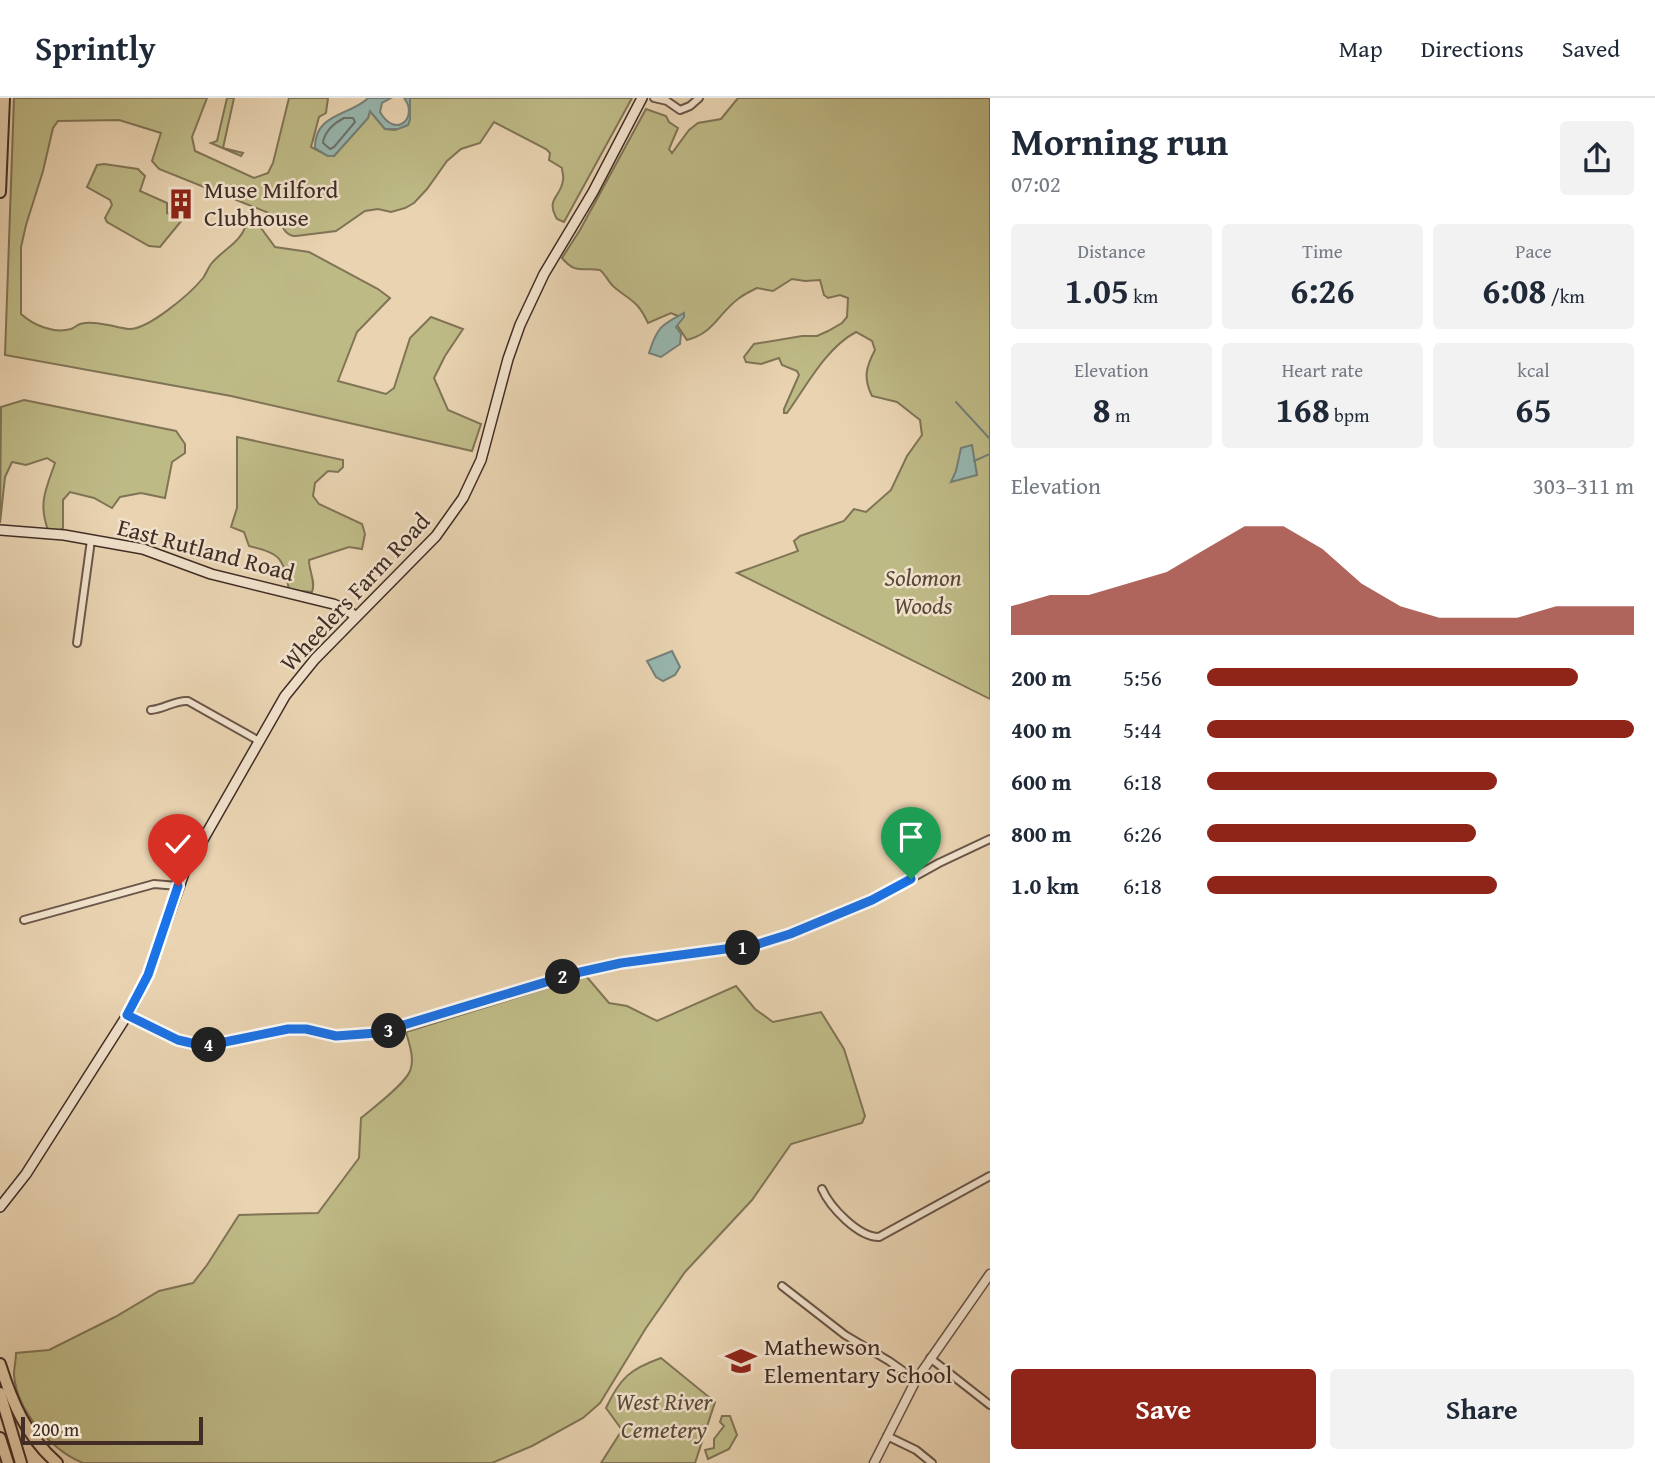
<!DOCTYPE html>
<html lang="en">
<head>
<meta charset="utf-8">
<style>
  :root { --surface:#fff; --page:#f2f2f3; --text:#1f2937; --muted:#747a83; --line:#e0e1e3; --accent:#8f2418 }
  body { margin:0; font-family:"Gentium Book Plus",serif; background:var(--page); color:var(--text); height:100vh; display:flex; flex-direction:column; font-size:26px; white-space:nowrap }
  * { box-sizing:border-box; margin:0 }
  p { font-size:23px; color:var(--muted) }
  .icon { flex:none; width:38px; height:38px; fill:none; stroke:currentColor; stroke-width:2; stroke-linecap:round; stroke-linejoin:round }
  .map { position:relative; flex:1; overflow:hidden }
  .panel { display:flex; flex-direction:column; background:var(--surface); width:665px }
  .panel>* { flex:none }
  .scale { position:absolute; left:21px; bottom:18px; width:182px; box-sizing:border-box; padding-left:7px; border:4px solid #412d26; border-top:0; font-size:19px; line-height:24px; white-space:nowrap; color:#412d26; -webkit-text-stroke:5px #f1e2cc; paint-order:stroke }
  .pin { position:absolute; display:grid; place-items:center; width:60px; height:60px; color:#fff; margin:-72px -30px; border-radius:50% 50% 50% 0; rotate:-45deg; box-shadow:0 0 7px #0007 }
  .pin .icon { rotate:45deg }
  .km { position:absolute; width:35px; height:35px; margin:-18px; border-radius:50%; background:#222; color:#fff; font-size:19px; line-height:35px; text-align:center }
  .round { display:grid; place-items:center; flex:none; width:74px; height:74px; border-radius:7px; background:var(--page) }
  .summary { display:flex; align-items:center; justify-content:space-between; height:119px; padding:0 21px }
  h1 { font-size:38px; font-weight:800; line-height:52px }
  .metrics { display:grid; grid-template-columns:repeat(3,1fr); gap:10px; height:119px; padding:7px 21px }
  .metrics div { display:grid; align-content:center; border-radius:7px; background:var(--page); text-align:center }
  .metrics b { font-size:35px; font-weight:800 }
  .metrics small { font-size:19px; font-weight:400 }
  .metrics p { font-size:19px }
  .chart { height:196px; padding:14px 21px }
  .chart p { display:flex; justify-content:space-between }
  .chart svg { width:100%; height:126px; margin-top:7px; fill:var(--accent); opacity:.7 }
  .action { display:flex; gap:14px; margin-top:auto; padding:14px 21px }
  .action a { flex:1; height:80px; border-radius:7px; background:var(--accent); color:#fff; font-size:28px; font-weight:800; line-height:80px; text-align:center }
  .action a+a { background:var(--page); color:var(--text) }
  ul { padding:0 21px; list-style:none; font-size:23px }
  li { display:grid; grid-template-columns:112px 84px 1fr; align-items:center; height:52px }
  li i { height:18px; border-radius:9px; background:var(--accent) }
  header { display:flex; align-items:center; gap:42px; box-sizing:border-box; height:98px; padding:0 35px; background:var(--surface); border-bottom:2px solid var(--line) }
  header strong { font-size:33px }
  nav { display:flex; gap:38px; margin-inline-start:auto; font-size:24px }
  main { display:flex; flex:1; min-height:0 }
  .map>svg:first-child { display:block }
</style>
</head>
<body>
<header>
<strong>Sprintly</strong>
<nav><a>Map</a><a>Directions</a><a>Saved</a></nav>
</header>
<main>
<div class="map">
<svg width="990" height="1365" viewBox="0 0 990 1365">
  <rect width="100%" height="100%" fill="#e9d3b1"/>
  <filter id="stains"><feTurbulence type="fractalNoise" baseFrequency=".00286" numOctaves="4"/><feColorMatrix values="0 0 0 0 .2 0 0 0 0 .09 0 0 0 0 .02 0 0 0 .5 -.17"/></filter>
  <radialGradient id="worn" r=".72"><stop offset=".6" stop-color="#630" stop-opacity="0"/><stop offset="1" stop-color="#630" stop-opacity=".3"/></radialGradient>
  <!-- green -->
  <g fill="#beba86" stroke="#807456" stroke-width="2">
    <path d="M14,0h193l-15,39 3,14 59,27 14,-5 5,-10 16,-65h39l-2,15 -7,4 -8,30 17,9h6l34,-38 2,-7 15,18 10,1 13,-5 2,-6v-21h222l-68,124 -7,-3c-12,-21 4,-21 6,-39 1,-4 -1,-8 -1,-12l-13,-8 1,-7 -4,-4 -52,-27 -14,21 -19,6 -14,12 -20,28 -13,14 -9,5 -14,4 -13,-3 -13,2 -29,20 -40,5c-13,0 -13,-13 -22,-21l-115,-46 -7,-8 9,-28 -42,-13 -61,1 -5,7 -10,43 -17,54 -5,22v67c12,11 33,20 50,15 3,-1 6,-4 9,-5 15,-4 34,3 48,5 19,2 63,-36 75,-51 3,-4 5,-10 8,-14 11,-14 31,-22 35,-40l3,-2 12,6 14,19 34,5 69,37 12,9 -33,34 -19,49 48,13 8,-6 16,-50 21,-21 32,12 -18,27 -11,22 14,32 33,14 -9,27 -241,-55 -226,-41z"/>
    <polygon points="227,0 234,0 223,50 243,55 241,58 211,45 217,43"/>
    <path d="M738,0h252v601l-253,-126 61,-22 -4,-10 6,-5 44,-15 10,-12 12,3 25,-22 16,-34 15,-21 -2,-15 -23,-18 -25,-6c-9,-18 -6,-29 3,-46l-3,-9 -16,-9c-30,16 -49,53 -69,81h-3v-4l15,-34 -2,-4 -15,-6 -3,-7 -18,6 -15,-2 -2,-5 10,-13 48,-8h15l11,-5 14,-8 5,-6 1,-19 -8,-3 -12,3 -4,-3 -4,-15 -15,1 -13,-2 -19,12 -16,-3c-6,3 -13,6 -19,11 -20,15 -24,34 -51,41l-10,-15 1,-9 -7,-3 -23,10c-11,-23 -16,-21 -34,-36 -5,-4 -8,-12 -14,-17 -17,-3 -24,5 -38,-12l18,-28 66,-121 20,7 3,6 9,6 -9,21 3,4 17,-23 9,-7 23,-4z"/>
    <polygon points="104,66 138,71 145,78 140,93 167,105 167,115 182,122 160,149 149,148 107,124 105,120 112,107 110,102 87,89 97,67"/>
    <path d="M24,302l152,31 9,13v9l-13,9 -7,36 -24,-5 -21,4 -8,11 -18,-10 -24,-6 -7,8v28l-4,3 -11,-1c-10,-27 -2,-41 7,-67l-8,-5 -21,7 -14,-3 -7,15 -5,46 1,-116z"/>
    <path d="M237,339l106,23v7l-5,5 -10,-1 -13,12 -2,13 6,8 43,20 3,10 -3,15 -13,-2 -40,13c0,12 7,21 3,32l-23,-2c-6,-33 -8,-36 -40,-44l-5,-14 -13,-5 6,-19z"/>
    <path d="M586,878l23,27 18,3 30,15 79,-35 19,23 18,13 48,-10 23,37 21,67 -3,7 -71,21 -39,56 -67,72 -39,56 -46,75 -17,15 -51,28 -40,17h-409c-32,-13 -66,-52 -69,-88 0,-7 2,-15 2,-22l33,-3 66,-33 44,-26 34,-8 14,-18 32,-50 79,-2 41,-55 2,-40c12,-10 43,-33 49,-47 5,-12 -1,-28 -4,-39z"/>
    <path d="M661,1260l54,44 -20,61h-94l21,-33 -16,-22c14,-30 24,-39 55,-50z"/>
    <polygon points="722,1318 730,1318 737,1337 729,1351 708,1361 705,1352 714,1350 714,1341 724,1328 720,1324"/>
  </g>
  <!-- water -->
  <g fill="#97b7b0" stroke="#758079" stroke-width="2">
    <path d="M368,0h23l-9,5 -2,9c16,28 39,5 24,-14h6v21l-2,6 -10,4h-13l-15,-18 -2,7 -34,38h-6l-13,-8c-1,-35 37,-33 53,-50z"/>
    <path d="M684,215v4l-8,10 5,7 -1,10 -19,13 -12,-4c8,-26 12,-28 35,-40z"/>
    <polygon points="972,347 977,377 951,384 956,373 961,350"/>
    <polygon points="672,553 680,569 675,577 663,583 656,579 647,563"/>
  </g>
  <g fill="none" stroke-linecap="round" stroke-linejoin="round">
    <!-- shore -->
    <path stroke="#6c726b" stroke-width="2" d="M344,20h9l2,4 -21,25 -4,2 -7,-6c1,-11 11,-20 21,-25z"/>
    <!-- stream -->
    <g stroke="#758079" stroke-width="2">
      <polyline points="956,304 990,341"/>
      <polyline points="974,363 990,356"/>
    </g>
    <!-- minor casing -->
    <g stroke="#6b5649" stroke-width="10">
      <g id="minor">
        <polyline points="654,0 667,3 680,12 690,8 699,0"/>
        <polyline points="77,545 91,442"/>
        <path d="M151,612c13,-1 24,-10 37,-9l71,40"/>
        <polyline points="24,822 154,786 178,788"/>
        <polyline points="127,917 178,942 200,947 215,946 288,931 306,931 336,938 387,933 577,875 621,865 745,850 767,844 872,802 939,765 990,741"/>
        <path d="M822,1091c8,18 36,48 57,48l111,-61"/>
        <polyline points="782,1188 845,1237 889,1263 916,1282"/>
        <polyline points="930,1260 990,1307"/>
        <polyline points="887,1338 916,1352 932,1365"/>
      </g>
    </g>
    <!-- tertiary casing -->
    <g stroke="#6b5649" stroke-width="11">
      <polyline id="tertiary" points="874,1365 916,1282 990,1176"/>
    </g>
    <!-- secondary casing -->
    <g stroke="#412d26" stroke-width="12">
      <g id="secondary">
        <polyline points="0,432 64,437 143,451 211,476 333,506 346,511 356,519"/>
        <polyline points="0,1109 26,1076 133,908 148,877 184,775 285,598 315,561 436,438 463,400 481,362 508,261 520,227 544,176 593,94 642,0"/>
      </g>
    </g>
    <!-- motorway casing -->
    <g stroke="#412d26" stroke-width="14">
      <g id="motorway">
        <polyline points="0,94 4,0"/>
        <path d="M0,1266c12,38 26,72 57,99"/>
        <polyline points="0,1295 21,1365"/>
        <polyline points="0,1340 8,1365"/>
      </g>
    </g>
    <!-- minor -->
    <use href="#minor" stroke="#f1e2cc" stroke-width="6"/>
    <!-- tertiary -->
    <use href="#tertiary" stroke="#f1e2cc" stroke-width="8"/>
    <!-- secondary -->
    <use href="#secondary" stroke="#f1e2cc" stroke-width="9"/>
    <!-- motorway -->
    <use href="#motorway" stroke="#e9d3b1" stroke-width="10"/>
  </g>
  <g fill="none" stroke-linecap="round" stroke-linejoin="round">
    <!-- route casing -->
    <g stroke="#fff" stroke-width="14">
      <polyline id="route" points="178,788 148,877 127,917 178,942 200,947 215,946 288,931 306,931 336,938 377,935 576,875 621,865 755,847 790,836 872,802 911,781"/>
    </g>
    <!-- route -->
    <use href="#route" stroke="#1a73e8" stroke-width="9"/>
  </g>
  <!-- icons -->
  <defs>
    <g id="building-bare" transform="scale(2.415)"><path d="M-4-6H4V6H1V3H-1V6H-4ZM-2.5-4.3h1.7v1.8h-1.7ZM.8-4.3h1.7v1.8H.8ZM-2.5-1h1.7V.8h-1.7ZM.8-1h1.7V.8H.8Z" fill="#8f2418" stroke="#f1e2cc" stroke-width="2.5" paint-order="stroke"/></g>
    <g id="school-bare" transform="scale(2.415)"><path d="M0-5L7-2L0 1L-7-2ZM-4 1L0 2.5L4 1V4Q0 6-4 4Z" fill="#8f2418" stroke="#f1e2cc" stroke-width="2.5" paint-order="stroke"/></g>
  </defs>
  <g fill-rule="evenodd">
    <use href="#building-bare" x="181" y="106"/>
    <use href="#school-bare" x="741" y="1263"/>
  </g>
  <g text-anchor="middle" stroke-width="5" stroke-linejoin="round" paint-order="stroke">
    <!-- poi labels -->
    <g font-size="24" fill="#412d26" stroke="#f1e2cc" text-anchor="start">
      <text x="204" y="100">Muse Milford<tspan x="204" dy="28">Clubhouse</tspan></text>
      <text x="764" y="1257">Mathewson<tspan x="764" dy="28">Elementary School</tspan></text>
    </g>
    <!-- street labels -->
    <g font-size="24" fill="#412d26" stroke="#f1e2cc">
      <text transform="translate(206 452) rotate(15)" y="8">East Rutland Road</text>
      <text transform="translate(355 494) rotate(-47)" y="8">Wheelers Farm Road</text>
    </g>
    <!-- park labels -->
    <g font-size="24" font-style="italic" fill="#5a4939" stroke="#f1e2cc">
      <text x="923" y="488">Solomon<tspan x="923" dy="28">Woods</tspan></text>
      <text x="664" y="1312">West River<tspan x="664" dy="28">Cemetery</tspan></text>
    </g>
  </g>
  <rect width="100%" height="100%" filter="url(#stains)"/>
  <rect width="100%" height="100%" fill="url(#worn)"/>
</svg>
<div class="scale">200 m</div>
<div class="pin" style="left:911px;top:781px;background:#1e9e55"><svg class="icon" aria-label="arrive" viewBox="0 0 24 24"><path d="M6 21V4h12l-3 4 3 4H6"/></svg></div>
<div class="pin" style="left:178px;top:788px;background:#d93025"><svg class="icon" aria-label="check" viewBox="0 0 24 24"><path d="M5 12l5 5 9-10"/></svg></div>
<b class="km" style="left:743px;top:850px">1</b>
<b class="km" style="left:563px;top:879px">2</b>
<b class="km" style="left:389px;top:933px">3</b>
<b class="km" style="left:209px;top:947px">4</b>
</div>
<section class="panel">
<div class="summary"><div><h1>Morning run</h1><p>07:02</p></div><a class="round"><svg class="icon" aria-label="share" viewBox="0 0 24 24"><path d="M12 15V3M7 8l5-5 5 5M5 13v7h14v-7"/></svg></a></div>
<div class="metrics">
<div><p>Distance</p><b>1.05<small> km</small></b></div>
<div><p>Time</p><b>6:26</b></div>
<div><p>Pace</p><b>6:08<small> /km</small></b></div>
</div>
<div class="metrics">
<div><p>Elevation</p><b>8<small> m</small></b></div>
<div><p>Heart rate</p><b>168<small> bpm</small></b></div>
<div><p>kcal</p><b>65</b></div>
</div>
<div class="chart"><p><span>Elevation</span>303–311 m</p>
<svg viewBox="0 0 160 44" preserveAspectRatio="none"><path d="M0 44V34L10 30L20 30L30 26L40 22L50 14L60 6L70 6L80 14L90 26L100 34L110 38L120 38L130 38L140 34L150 34L160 34V44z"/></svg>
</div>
<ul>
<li><b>200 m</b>5:56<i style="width:87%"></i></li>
<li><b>400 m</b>5:44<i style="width:100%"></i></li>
<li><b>600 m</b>6:18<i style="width:68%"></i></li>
<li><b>800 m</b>6:26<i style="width:63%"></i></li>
<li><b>1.0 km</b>6:18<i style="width:68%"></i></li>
</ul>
<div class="action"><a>Save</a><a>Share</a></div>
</section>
</main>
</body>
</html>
